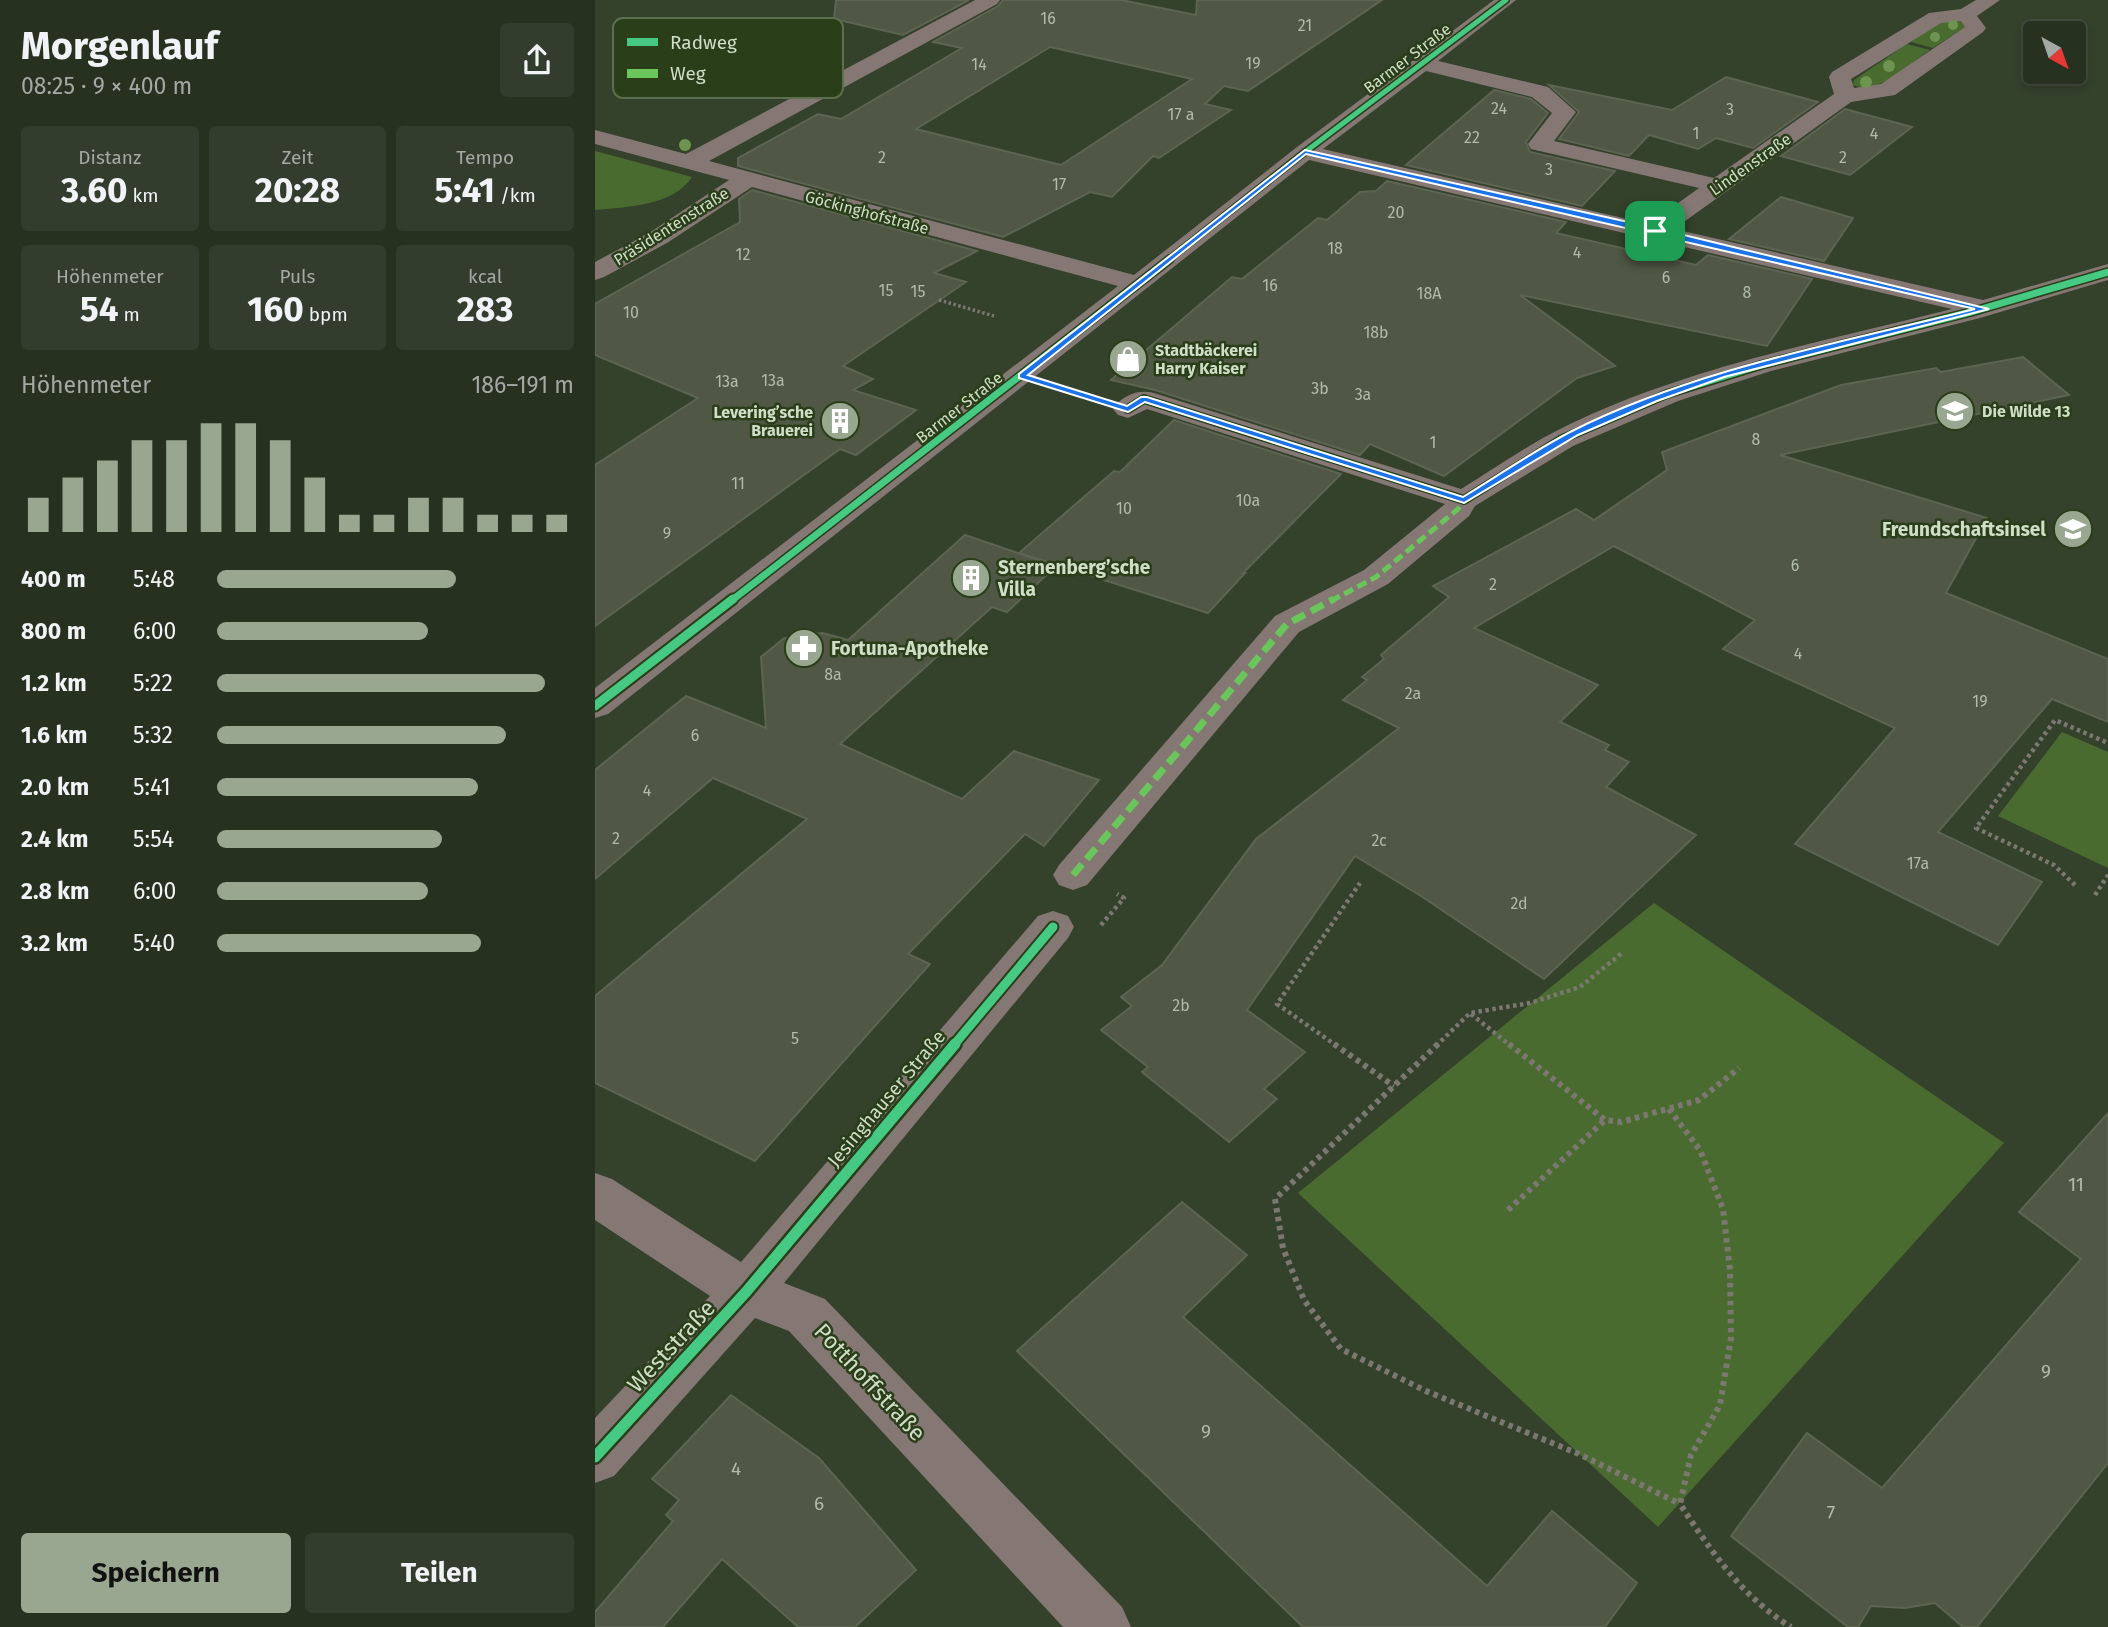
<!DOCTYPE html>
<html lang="de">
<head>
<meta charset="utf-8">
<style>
  :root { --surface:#273120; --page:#333d2d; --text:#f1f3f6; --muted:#a4a9a5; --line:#434c3e; --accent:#99a791 }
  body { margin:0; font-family:"Fira Sans",sans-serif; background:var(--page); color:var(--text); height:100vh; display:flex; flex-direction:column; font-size:26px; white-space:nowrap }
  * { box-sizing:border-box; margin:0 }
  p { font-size:23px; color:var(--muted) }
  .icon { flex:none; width:38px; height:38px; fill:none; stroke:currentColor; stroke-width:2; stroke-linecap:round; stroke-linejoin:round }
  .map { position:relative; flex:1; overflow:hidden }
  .side { display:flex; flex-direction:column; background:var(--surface); width:595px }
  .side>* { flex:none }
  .needle { width:46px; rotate:140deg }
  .buttons { position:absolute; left:1428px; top:21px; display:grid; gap:14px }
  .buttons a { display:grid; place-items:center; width:63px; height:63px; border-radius:7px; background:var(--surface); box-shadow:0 4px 10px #0003,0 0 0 2px var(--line); font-size:35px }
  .pin { position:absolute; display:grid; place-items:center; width:60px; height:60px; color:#fff; margin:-30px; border-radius:14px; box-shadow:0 4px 10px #0006 }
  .round { display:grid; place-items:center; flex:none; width:74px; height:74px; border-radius:7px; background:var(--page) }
  .overview { display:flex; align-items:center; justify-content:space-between; height:119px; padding:0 21px }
  h1 { font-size:38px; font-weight:700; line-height:52px }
  .stats { display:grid; grid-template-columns:repeat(3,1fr); gap:10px; height:119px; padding:7px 21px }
  .stats div { display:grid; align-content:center; border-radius:7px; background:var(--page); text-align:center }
  .stats b { font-size:35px; font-weight:700 }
  .stats small { font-size:19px; font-weight:400 }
  .stats p { font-size:19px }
  .chart { height:196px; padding:14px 21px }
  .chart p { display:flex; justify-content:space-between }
  .chart svg { width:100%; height:126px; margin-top:7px; stroke:var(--accent); stroke-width:6 }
  .primary-button { display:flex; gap:14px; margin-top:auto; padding:14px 21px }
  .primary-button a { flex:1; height:80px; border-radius:7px; background:var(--accent); color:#111; font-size:28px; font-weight:700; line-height:80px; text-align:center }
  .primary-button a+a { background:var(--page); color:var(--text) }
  ul { padding:0 21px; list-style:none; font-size:23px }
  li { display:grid; grid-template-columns:112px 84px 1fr; align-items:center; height:52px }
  li i { height:18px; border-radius:9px; background:var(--accent) }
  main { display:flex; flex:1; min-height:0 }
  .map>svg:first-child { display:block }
</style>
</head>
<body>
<main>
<section class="side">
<div class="overview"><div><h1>Morgenlauf</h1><p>08:25 · 9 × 400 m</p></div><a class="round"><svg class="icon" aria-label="share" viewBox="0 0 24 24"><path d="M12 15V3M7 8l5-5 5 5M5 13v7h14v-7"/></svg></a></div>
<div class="stats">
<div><p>Distanz</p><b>3.60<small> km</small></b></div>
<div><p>Zeit</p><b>20:28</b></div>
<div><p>Tempo</p><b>5:41<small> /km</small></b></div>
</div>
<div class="stats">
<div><p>Höhenmeter</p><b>54<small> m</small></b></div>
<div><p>Puls</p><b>160<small> bpm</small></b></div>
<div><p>kcal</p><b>283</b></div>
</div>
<div class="chart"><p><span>Höhenmeter</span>186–191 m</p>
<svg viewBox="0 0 160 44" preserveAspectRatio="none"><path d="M5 44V32M15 44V25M25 44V19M35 44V12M45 44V12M55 44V6M65 44V6M75 44V12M85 44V25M95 44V38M105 44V38M115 44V32M125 44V32M135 44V38M145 44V38M155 44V38"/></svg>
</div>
<ul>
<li><b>400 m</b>5:48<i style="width:67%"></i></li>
<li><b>800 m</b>6:00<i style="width:59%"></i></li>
<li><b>1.2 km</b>5:22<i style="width:92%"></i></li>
<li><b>1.6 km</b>5:32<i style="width:81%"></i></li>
<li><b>2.0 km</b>5:41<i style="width:73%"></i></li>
<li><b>2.4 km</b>5:54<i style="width:63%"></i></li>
<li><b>2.8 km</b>6:00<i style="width:59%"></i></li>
<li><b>3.2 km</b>5:40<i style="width:74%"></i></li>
</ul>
<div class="primary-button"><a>Speichern</a><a>Teilen</a></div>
</section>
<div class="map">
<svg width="1513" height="1627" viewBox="0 0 1513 1627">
  <rect width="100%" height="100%" fill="#34412b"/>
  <!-- green -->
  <g fill="#4a6b30">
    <polygon points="1346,21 1366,21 1370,27 1338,48 1316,42"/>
    <path d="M1312,44l23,6c-19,13 -52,46 -77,35l1,-5z"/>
    <path d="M0,151l97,26c-18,29 -67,30 -97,33z"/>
    <polygon points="1467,732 1513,752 1513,868 1403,816"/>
    <polygon points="1059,903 1409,1143 1063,1527 703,1193"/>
  </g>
  <!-- building -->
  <g fill="#505745" stroke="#5d6451" stroke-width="2" fill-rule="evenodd">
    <polygon points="241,0 374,0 308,35 239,19"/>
    <path d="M408,0h118l75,15 1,-15h185l-134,91 -24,-5 -19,18 26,6 -72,48 -6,-2 -41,41 -22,-5 -87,45 -265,-71v-8l80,-44 23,5 121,-71 -29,-6 65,-36zM455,47l142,32 -131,86 -145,-36z"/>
    <polygon points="1131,77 1223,102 1158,148 1121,138 1103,149 1054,135 1034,156 964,139 984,112 954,85 1077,110"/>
    <polygon points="899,90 936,99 953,113 931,142 935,152 1020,171 987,206 811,165"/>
    <polygon points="1250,109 1317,127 1255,175 1186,156"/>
    <polygon points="792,181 971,222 961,233 1101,265 1113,255 1217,279 1172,346 925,295 1020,366 982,378 849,476 775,444 765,455 560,390 516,380 637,277 647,279 723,218 732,220 765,192 781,191"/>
    <polygon points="157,190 382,251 339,273 371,282 248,366 278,379 258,390 321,410 261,455 245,449 0,626 0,465 103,398 0,355 0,304 145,222 144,199"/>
    <polygon points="1186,197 1258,218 1229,261 1134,239"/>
    <polygon points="1428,357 1474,395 1185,455 1392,518 1351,593 1513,659 1513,722 1457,699 1343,832 1447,882 1403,945 1200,844 1300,728 1128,649 1160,620 1019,546 879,628 1003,685 965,722 1014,745 1010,750 1034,762 1011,787 1101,835 949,979 826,896 760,856 652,1010 710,1052 669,1089 682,1099 634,1142 547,1072 553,1067 506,1030 537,1006 526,997 567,965 661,839 804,728 748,700 772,680 767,677 789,659 786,655 854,597 838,586 981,509 999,520 1072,470 1067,452 1246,385 1341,368 1346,372"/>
    <polygon points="579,420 746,474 648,573 650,573 613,613 424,553 519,471 525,472"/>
    <polygon points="370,535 461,566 412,612 397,607 245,744 367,799 419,751 504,780 449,846 430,834 313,954 335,964 160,1161 0,1083 0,996 212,819 118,778 0,879 0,770 91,696 171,728 166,657 188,639 200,635 228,633 253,640"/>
    <polygon points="1513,1113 1513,1463 1382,1627 1368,1627 1340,1603 1310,1608 1276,1606 1263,1627 1253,1627 1136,1536 1212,1433 1287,1488 1486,1259 1424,1212"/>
    <polygon points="587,1202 652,1255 588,1317 892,1586 957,1511 1042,1583 1010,1627 708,1627 422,1351"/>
    <polygon points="136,1395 224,1458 321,1570 260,1627 203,1627 127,1559 68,1627 0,1627 0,1612 78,1521 71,1515 84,1500 57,1479"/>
  </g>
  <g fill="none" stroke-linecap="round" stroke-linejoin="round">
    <!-- path-far2 -->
    <g stroke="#7c7871" stroke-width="3.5" stroke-dasharray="2.5 2.5" stroke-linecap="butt">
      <polyline points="344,300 399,316"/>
      <polyline points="474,391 493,397"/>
    </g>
    <!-- path-far1 -->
    <g stroke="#7c7871" stroke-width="4.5" stroke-dasharray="3.5 3.5" stroke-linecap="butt">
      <polyline points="1480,885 1459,865 1381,828 1460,720 1513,743"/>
      <polyline points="1500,895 1513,875"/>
      <polyline points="506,925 529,898 522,894"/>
      <polyline points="876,1014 916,1046"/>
      <polyline points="742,1046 682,1004 765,883"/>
      <polyline points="841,1046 875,1013 935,1003 985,987 1027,953"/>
    </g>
    <!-- path -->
    <g stroke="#7c7871" stroke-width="6" stroke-dasharray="4.5 4.5" stroke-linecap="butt">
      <polyline points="739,1044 799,1086"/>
      <polyline points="843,1044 680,1199 688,1248 709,1300 746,1349 831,1391 984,1454 1085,1504"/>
      <polyline points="914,1044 1010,1120 1026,1122 1104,1100 1144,1068"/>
      <path d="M1074,1109l31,41 23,59 7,61 1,68 -11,67 -29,50 -11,49c31,47 62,93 111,123"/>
      <polyline points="913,1210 1010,1120"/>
    </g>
    <!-- minor -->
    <g fill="#857874" fill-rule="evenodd">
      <path d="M380,0h25l-3,4 -288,157 425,114 163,-128 197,-147h22l-78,61 110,26 28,25 -22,29 160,37 120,-84 -5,-17 3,-5 97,-59 32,-4 15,-9h24l-23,16 9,12 -3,4 -88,63 -44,7 -177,127 309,71 125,-36v16l-128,38 -209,53 -93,30 -105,45 -98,60 -6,10 -81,68 -89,48 -212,253 -14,5 -14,-5 -6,-10 6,-10 216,-249 89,-46 81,-66 -298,-95 -19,9 -10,-3 -5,-6c10,-14 25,-20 41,-16l307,96c34,-21 68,-45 105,-63 121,-59 255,-84 386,-117l-643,-149 -701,554 -13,4v-30l523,-402 -366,-99 -85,56 -63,34 -9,3v-18l54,-29 80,-53 -134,-36v-14l91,24zM1366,21l4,6 -84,57 -27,4 -3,-9 90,-56zM831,71l106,26 20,16 -24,31 3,5 168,39 -50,36 -326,-75z"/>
      <polygon points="458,911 473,916 479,927 473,938 189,1283 230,1299 527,1607 536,1627 468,1627 194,1331 160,1318 19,1476 0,1483 0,1418 115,1296 0,1220 0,1173 17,1179 146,1262 443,916"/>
    </g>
    <!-- quiet-far1 -->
    <polyline stroke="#6ac65a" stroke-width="5" stroke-dasharray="10 5" stroke-linecap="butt" points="736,601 781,577 863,509 869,500"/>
    <!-- quiet -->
    <polyline stroke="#6ac65a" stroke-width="7" stroke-dasharray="14 7" stroke-linecap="butt" points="478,875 692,624 739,599"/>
    <!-- cycleway-far3 casing -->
    <g stroke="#293e19" stroke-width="8">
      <polyline id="cycleway-far3" points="572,261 710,152 911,0"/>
    </g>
    <!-- cycleway-far2 casing -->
    <g stroke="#293e19" stroke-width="10">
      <g id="cycleway-far2">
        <polyline points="533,409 549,399 869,500 967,439 1072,394 1166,365 1376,312 1513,272"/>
        <polyline points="136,601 575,259"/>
      </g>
    </g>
    <!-- cycleway-far1 casing -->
    <g stroke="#293e19" stroke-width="13">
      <g id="cycleway-far1">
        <polyline points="0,706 138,599"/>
        <polyline points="358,1046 458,927"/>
      </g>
    </g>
    <!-- cycleway casing -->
    <g stroke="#293e19" stroke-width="16">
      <polyline id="cycleway" points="0,1457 151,1292 360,1044"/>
    </g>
    <!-- cycleway-far3 -->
    <use href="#cycleway-far3" stroke="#46c982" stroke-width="5"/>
    <!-- cycleway-far2 -->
    <use href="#cycleway-far2" stroke="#46c982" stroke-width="7"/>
    <!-- cycleway-far1 -->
    <use href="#cycleway-far1" stroke="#46c982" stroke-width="9"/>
    <!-- cycleway -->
    <use href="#cycleway" stroke="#46c982" stroke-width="11"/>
  </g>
  <!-- trees -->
  <g fill="#6d9450">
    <circle cx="1358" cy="25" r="5"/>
    <circle cx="1340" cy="37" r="5"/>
    <circle cx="1294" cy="66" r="6"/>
    <circle cx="1271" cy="82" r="6"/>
    <circle cx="90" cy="145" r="6"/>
  </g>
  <!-- route -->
  <path fill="#1a73e8" stroke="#fff" stroke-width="2" fill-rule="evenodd" d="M710,150l350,78 334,81 -265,68 -67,24 -79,34 -114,68 -319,-101 -17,10 -109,-34v-4zM711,154l669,155c-135,34 -277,59 -403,122 -37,19 -73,44 -109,66l-316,-100h-6l-14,9 -99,-31z"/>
  <!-- icons -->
  <defs>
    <g id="shop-disc" transform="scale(2.0125)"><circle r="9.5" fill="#99a791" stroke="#293e19"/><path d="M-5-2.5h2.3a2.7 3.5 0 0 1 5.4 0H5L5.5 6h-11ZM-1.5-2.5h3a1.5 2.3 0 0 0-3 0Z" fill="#fff"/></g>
    <g id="school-disc" transform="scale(2.0125)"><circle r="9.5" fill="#99a791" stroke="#293e19"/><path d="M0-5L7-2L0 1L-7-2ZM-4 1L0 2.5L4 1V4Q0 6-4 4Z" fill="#fff"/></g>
    <g id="building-disc" transform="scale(2.0125)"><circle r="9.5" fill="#99a791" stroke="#293e19"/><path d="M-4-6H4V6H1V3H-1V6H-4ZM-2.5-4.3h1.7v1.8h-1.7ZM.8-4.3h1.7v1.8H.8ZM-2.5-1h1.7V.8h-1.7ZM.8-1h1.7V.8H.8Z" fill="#fff"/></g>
    <g id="pharmacy-disc" transform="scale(2.0125)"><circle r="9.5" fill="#99a791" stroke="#293e19"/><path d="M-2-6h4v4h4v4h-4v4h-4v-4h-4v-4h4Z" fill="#fff"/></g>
  </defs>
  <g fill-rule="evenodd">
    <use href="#shop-disc" x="533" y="359"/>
    <use href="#school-disc" x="1360" y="411"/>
    <use href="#building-disc" x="245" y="421"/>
    <use href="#school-disc" x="1478" y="529"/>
    <use href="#building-disc" x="376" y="578"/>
    <use href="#pharmacy-disc" x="209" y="648"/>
  </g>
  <g text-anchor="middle" stroke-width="5" stroke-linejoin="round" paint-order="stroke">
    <!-- number labels -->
    <g font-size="16" fill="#b0bca7">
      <text x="453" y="24">16</text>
      <text x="710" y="31">21</text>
      <text x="658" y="69">19</text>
      <text x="384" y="70">14</text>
      <text x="904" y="114">24</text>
      <text x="1135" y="115">3</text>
      <text x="586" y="120">17 a</text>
      <text x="1101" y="139">1</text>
      <text x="1279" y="139">4</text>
      <text x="877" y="143">22</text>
      <text x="287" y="163">2</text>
      <text x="1248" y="163">2</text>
      <text x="954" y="175">3</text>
      <text x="464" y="190">17</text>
      <text x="801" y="218">20</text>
      <text x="740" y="254">18</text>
      <text x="982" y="258">4</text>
      <text x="148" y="260">12</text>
      <text x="1071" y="283">6</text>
      <text x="675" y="291">16</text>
      <text x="291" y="296">15</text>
      <text x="323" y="297">15</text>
      <text x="1152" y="298">8</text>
      <text x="834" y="299">18A</text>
      <text x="36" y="318">10</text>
      <text x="781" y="338">18b</text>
      <text x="178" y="386">13a</text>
      <text x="132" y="387">13a</text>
      <text x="725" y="394">3b</text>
      <text x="768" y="400">3a</text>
      <text x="1161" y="445">8</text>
      <text x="838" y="448">1</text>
      <text x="143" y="489">11</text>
      <text x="653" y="506">10a</text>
      <text x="529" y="514">10</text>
      <text x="72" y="539">9</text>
      <text x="1200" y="571">6</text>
      <text x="898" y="590">2</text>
      <text x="1203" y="659">4</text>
      <text x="238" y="680">8a</text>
      <text x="818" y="699">2a</text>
      <text x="1385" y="707">19</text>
      <text x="100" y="741">6</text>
      <text x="52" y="796">4</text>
      <text x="21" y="844">2</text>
      <text x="784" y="846">2c</text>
      <text x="1323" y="869">17a</text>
      <text x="924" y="909">2d</text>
      <text x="586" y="1011">2b</text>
      <text x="200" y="1044">5</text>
    </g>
    <!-- far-street labels -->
    <g font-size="16" fill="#d0dec8" stroke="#293e19">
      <text transform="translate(812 58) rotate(-37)" y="6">Barmer Straße</text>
      <text transform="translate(1155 164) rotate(-35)" y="6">Lindenstraße</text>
      <text transform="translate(272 212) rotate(15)" y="6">Göckinghofstraße</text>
      <text transform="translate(76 226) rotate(-32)" y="6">Präsidentenstraße</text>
      <text transform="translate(364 407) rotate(-38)" y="6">Barmer Straße</text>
    </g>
    <!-- far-poi labels -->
    <g font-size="16" font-weight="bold" fill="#d0dec8" stroke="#293e19" text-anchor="start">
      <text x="560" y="356">Stadtbäckerei<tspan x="560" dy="18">Harry Kaiser</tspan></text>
      <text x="1387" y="417">Die Wilde 13</text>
      <text x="218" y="418" text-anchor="end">Levering’sche<tspan x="218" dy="18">Brauerei</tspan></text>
    </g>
    <!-- poi labels -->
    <g font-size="19" font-weight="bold" fill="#d0dec8" stroke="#293e19" text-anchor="start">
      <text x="1451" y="536" text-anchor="end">Freundschaftsinsel</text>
      <text x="403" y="574">Sternenberg’sche<tspan x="403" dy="22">Villa</tspan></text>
      <text x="236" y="655">Fortuna-Apotheke</text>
    </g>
    <!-- street labels -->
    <g font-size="19" fill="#d0dec8" stroke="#293e19">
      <text transform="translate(291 1098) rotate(-50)" y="7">Jesinghauser Straße</text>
    </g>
    <!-- near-number labels -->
    <g font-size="19" fill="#b0bca7">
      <text x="1481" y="1191">11</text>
      <text x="1451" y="1378">9</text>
      <text x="611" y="1438">9</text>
      <text x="141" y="1475">4</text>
      <text x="224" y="1510">6</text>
      <text x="1236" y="1519">7</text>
    </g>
    <!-- near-street labels -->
    <g font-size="23" fill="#d0dec8" stroke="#293e19">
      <text transform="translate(76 1346) rotate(-47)" y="8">Weststraße</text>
      <text transform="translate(275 1382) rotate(47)" y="8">Potthoffstraße</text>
    </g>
  </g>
  <!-- legend -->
  <rect x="18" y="18" width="230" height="80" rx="10" fill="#293e19" stroke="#5b6e4e" stroke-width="2"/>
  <rect x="32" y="38" width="31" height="8" fill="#46c982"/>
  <rect x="32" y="69" width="31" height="9" fill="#6ac65a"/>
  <g font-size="19" fill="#d0dec8">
    <text x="75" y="49">Radweg</text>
    <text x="75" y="80">Weg</text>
  </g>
</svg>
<div class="buttons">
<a><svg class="needle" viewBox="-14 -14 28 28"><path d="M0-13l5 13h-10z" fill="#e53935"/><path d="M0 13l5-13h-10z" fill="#a4a9a5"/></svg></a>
</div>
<div class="pin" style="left:1060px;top:231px;background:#1e9e55"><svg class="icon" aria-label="arrive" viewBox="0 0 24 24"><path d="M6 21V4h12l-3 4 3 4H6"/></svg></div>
</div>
</main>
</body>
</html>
